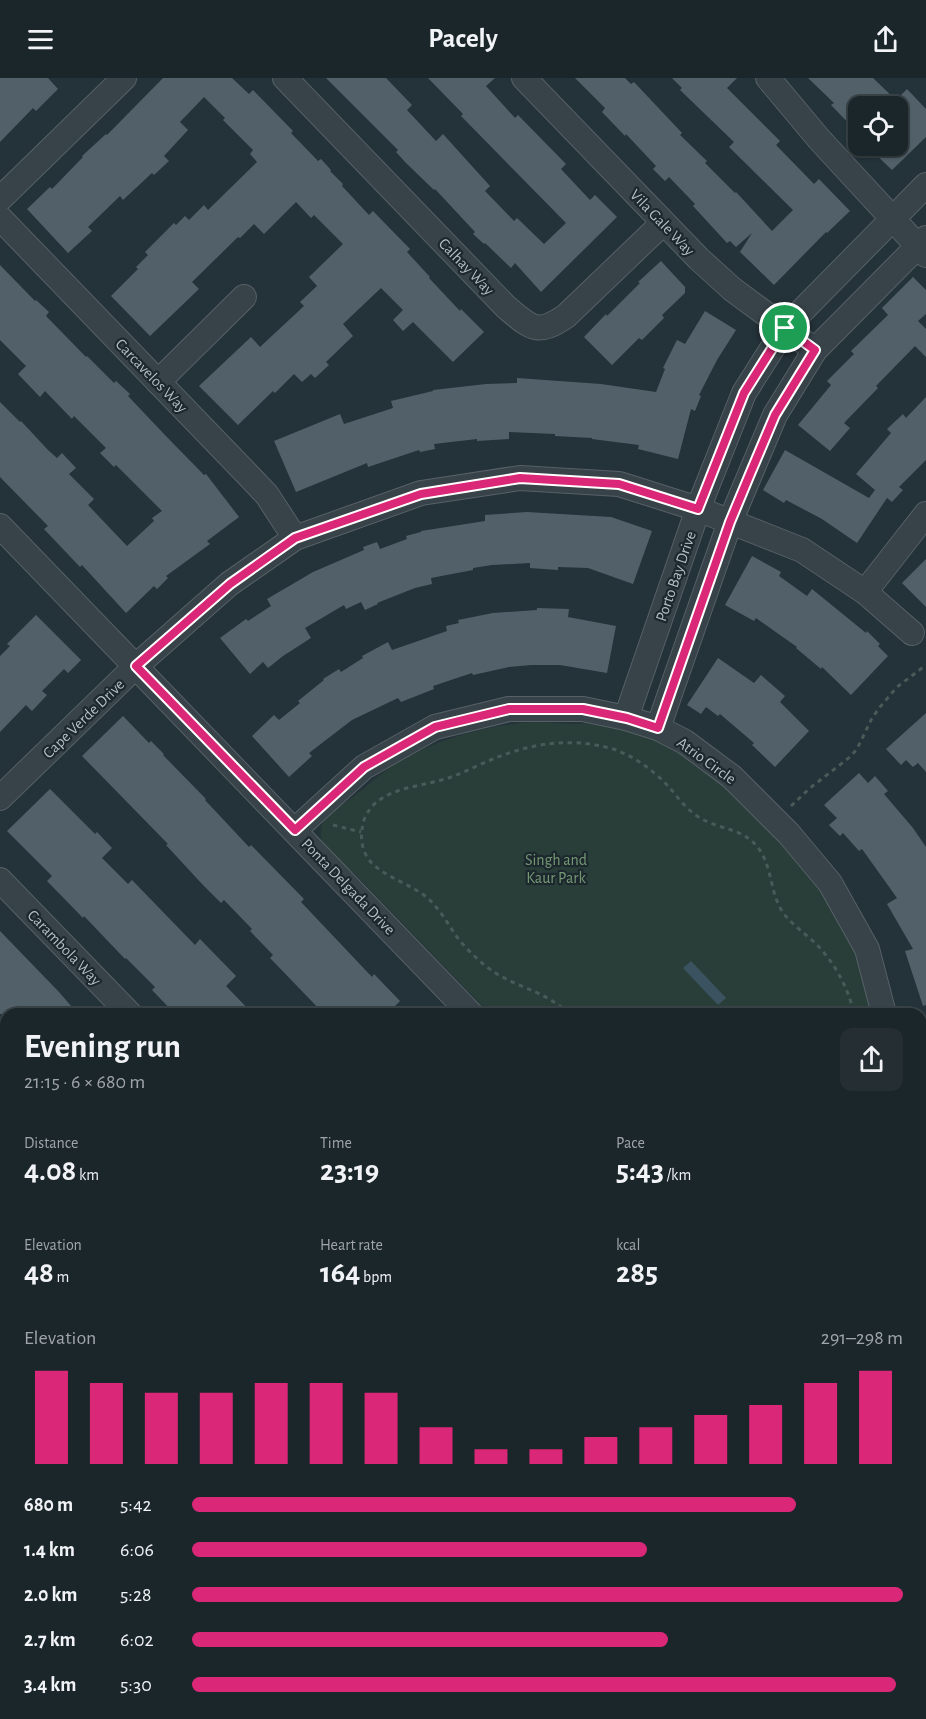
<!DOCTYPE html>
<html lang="en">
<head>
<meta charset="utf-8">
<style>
  :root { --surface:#1b262b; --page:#242e33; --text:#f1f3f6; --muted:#a0a5a9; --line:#394347; --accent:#db2777 }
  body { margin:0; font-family:"Alegreya Sans",sans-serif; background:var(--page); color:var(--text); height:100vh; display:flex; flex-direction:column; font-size:22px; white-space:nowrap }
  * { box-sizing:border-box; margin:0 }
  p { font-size:20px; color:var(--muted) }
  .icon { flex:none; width:33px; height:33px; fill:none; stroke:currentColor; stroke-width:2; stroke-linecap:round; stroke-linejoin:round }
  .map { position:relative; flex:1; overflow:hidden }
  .drawer { position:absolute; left:0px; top:930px; width:927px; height:711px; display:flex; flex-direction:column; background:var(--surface); border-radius:18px 18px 0 0; box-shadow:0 2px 4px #0004,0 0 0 2px var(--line) }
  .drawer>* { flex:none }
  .controls { position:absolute; left:848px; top:18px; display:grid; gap:12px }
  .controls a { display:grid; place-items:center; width:60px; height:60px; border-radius:12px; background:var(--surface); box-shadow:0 2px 4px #0004,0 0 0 2px var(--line); font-size:30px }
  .pin { position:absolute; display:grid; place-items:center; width:51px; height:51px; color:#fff; margin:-26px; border:3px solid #fff; border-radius:50%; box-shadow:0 2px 6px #0007 }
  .round { display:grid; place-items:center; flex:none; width:63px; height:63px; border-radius:12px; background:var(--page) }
  .summary { display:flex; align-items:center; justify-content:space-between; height:102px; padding:0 24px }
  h1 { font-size:33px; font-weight:700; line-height:45px }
  .metrics { display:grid; grid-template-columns:repeat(3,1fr); gap:9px; height:102px; padding:6px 24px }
  .metrics div { display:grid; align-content:center }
  .metrics b { font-size:30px; font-weight:700 }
  .metrics small { font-size:16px; font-weight:400 }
  .metrics p { font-size:16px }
  .chart { height:168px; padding:12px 24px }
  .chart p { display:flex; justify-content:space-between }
  .chart svg { width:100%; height:108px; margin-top:6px; stroke:var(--accent); stroke-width:6 }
  ul { padding:0 24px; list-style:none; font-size:20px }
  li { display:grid; grid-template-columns:96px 72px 1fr; align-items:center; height:45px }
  li i { height:15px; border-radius:8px; background:var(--accent) }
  header { display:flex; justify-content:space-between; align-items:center; height:78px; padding:0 24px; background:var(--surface); font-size:27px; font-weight:700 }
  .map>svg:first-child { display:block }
</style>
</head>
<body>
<header><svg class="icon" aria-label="menu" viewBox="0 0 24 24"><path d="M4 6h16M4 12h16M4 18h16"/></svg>Pacely<svg class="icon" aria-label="share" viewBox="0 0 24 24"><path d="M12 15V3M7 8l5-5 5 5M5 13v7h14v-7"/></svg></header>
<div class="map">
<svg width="926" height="1641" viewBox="0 0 926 1641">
  <rect width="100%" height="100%" fill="#243239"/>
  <!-- green -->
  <path fill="#293e39" d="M536,644l38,2 24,-2 19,4 43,15 23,12 12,13 27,19 40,33 57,68 36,62 23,66h-388l-136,-141c-12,-11 -32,-18 -33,-36 -3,-22 18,-29 32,-40 11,-8 21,-18 32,-26 45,-31 97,-46 151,-49z"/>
  <!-- water -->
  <polygon fill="#3b5360" points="691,883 726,920 718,927 683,890"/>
  <!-- building -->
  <g fill="#526169">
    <polygon points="0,0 48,0 58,11 36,33 33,30 0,64"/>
    <polygon points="163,0 232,0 249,16 253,12 293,53 291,55 318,83 321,81 331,92 330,93 343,106 342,108 369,137 373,133 410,171 407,174 430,199 429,200 460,233 461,231 484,254 453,284 413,244 403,253 393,242 403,232 381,210 343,246 353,258 326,284 329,287 315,300 311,296 302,304 294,296 275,315 273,313 238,347 199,308 251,259 260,269 304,228 300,224 317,208 309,199 343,166 314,137 311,140 296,124 264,156 254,146 240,160 238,159 192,204 199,211 150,258 111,218 138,191 136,189 148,177 145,174 174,145 176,147 185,138 189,142 204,127 208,132 257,84 250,76 253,72 223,42 225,40 204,19 180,44 188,52 164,78 169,83 154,97 152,95 123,122 120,118 88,149 92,153 68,175 27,131 50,109 52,111 83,79 82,78 106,56 107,57"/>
    <polygon points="326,0 386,0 412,27 407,32 436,63 443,56 490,108 485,113 514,143 517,140 544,166 566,145 461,38 463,36 428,0 495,0 486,8 515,40 518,37 566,86 561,91 590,122 595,117 617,139 541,214 515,185 511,190 485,165 484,166 473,156 475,154 435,111 434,112 406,85 396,74 398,72"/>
    <polygon points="575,0 625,0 631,6 634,4 682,55 680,57 707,83 705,85 735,115 736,114 772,153 793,132 729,69 734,64 680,12 682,10 672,0 737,0 727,10 780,63 776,67 814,106 819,101 850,133 827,155 826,154 774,207 740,174 752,155 736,169 730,163 727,165 693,128 695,126 669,99 665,103 653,91 656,88 626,56 625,58 602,34 605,30"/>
    <polygon points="808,0 873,0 897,23 897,21 907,11 926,31 926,59 892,92 867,68 897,68 897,28 858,28 858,55 831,27 834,25"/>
    <polygon points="661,183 685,209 685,215 662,237 664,240 642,262 639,260 612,287 584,259 606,236 607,238 640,205 638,204"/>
    <polygon points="0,187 35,223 36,222 49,234 46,238 86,279 87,278 114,305 116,303 130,316 128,318 164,356 204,397 206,396 239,439 207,463 210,466 166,498 168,500 157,511 154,508 126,535 82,487 80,489 44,451 48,448 0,399 0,324 20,344 21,343 48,372 57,380 62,375 76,390 69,396 94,421 88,427 127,468 154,443 152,440 162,433 116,387 114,389 100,375 106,370 74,338 72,341 45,313 40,319 18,296 26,288 0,262"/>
    <polygon points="913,199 926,212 926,236 918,243 926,251 926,279 915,268 876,308 878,310 844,345 850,350 830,373 798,347 831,307 827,303 854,276 851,273 888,237 882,230"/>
    <polygon points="705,233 736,252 717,282 699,317 701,318 695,333 691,331 678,381 638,371 639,367 592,361 592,360 555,358 555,356 509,354 509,361 477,363 477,361 434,366 435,371 420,374 419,372 368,389 367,385 296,414 274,363 340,336 344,346 393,330 391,323 433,313 433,312 486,306 517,305 517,300 601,306 656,314 665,291 663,290 677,262 685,266"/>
    <polygon points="926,319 926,382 899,409 903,412 892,424 887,420 857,465 822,441 786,422 784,425 763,412 785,372 869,420 875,412 856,396 891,355 887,351 903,336 906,340"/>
    <polygon points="527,434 611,439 652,453 633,506 588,490 558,489 558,492 530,490 530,485 492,487 473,490 473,492 431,500 432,506 415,510 377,525 378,526 365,532 361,524 346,531 344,527 305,550 311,560 283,578 268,590 263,584 250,596 220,560 246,541 248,543 271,528 267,521 313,494 364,472 363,469 377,464 380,471 407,461 406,458 421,454 421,453 485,443 485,437"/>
    <polygon points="752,478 781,494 779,498 807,518 812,511 866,555 867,553 880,566 878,568 888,578 851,617 822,589 821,591 796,570 797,569 756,540 754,543 725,527"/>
    <polygon points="926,481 926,529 902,505"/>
    <polygon points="537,530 569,531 568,539 616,548 607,595 560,587 531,587 509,589 473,597 472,595 433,608 434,611 401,624 398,620 352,642 309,675 312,678 289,699 252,658 274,637 279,642 300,625 298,623 324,602 323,601 339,591 341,594 363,580 362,578 388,564 392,572 447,553 446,548 459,545 458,542 493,535 537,532"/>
    <polygon points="36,537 81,582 68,595 64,591 42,613 47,617 32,633 26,627 0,654 0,578 10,568 7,566"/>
    <polygon points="718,580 754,605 761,597 785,618 780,624 809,653 775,689 752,667 754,665 720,636 718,638 706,629 701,636 687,627"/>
    <polygon points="926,635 926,694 918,685 913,689 906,682 901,687 886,671"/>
    <polygon points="123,638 149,665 151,663 164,676 163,677 206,721 205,722 249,769 251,767 304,821 301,824 372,899 374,896 400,923 387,936 324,936 270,880 273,877 250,853 252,851 224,822 221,825 202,806 166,767 168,766 82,678"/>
    <polygon points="859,695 868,705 875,698 888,713 884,716 913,750 926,769 926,927 923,928 905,873 913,871 887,826 897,820 862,771 859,773 843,755 840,758 829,747 837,740 824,727"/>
    <polygon points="50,711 95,756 97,754 112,770 102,780 128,806 132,802 195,867 200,861 236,898 226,908 253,936 175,936 152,912 155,909 126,880 125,881 84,838 83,840 47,803 52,798 7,753"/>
    <polygon points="0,853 59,914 78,936 0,936"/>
  </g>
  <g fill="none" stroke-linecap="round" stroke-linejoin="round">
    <!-- minor casing -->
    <g stroke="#566167" stroke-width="26">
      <g id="minor">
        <path d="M285,0l221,229c25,21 31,29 60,9l97,-93"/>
        <polyline points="524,0 699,181 732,211 815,272"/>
        <polyline points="768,0 819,61 926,177"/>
        <polyline points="0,121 124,0"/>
        <polyline points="0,140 249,398 267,417 295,460"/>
        <polyline points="158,304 244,219"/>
        <polyline points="0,448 471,936"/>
        <polyline points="865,514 926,436"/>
        <polyline points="626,640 698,431 744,315 785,250 926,107"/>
        <polyline points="658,650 730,444 775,337 815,272 926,160"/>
        <polyline points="0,720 136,588 229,506 295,460 421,415 520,400 619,406 698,431 802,472 865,514 912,555"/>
        <polyline points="295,752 364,689 435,649 509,631 583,631 626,640 658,650 685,664 732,699 789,756 830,805 867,871 884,936"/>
        <polyline points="0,802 130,936"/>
        <polyline points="921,961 926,958"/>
        <polyline points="921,986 926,988"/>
        <polyline points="0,1149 6,1156"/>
        <polyline points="921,1400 926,1405"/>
        <polyline points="0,1459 6,1453"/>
        <polyline points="65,1635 70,1641"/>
        <polyline points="422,1635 428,1641"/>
        <polyline points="662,1641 668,1635"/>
      </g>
    </g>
    <!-- path -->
    <g stroke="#485b58" stroke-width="3" stroke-dasharray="4.5 4.5" stroke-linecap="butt">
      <polyline points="791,728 810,710 850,679 857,671 872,640 880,629 897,609 926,587"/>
      <polyline points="333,747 361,754"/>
      <path d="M569,936c-23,-23 -52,-26 -78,-44 -12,-9 -25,-21 -34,-33 -10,-14 -18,-30 -32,-41 -18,-14 -52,-23 -60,-43 -5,-11 -4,-22 -1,-33 13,-35 60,-32 90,-44 13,-5 26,-12 39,-17 38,-16 80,-22 120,-10 21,7 40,21 55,37 9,10 17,22 29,30 22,15 45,10 62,33 13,18 11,43 23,62 8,12 20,20 31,30 20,19 35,45 41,73"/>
      <polyline points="0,1516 5,1521"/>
      <polyline points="0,1525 6,1520"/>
    </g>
    <!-- minor -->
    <use href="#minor" stroke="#384349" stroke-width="24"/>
  </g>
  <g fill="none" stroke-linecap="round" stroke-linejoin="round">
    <!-- route casing -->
    <g stroke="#fff" stroke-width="12">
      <polygon id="route" points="785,250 815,272 775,337 750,396 730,444 658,650 627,640 583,631 509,631 435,649 364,689 295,752 136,588 230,506 295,460 421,416 520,400 619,406 698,431 744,315"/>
    </g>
    <!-- route -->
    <use href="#route" stroke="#db2777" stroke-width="8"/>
  </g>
  <g text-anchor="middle" stroke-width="4.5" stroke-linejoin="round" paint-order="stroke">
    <!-- street labels -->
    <g font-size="16" fill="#b3bec5" stroke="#1d282e">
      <text transform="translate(663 144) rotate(46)" y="6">Vila Gale Way</text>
      <text transform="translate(467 188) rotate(46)" y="6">Calhay Way</text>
      <text transform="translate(152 297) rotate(46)" y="6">Carcavelos Way</text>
      <text transform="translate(675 498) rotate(-71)" y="6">Porto Bay Drive</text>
      <text transform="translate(83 640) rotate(-44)" y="6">Cape Verde Drive</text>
      <text transform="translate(707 682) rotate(36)" y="6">Atrio Circle</text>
      <text transform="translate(349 808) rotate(46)" y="6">Ponta Delgada Drive</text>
      <text transform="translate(65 869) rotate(46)" y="6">Carambola Way</text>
    </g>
    <!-- park labels -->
    <g font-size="16" fill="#749973" stroke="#1d282e">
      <text x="556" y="787">Singh and<tspan x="556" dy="18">Kaur Park</tspan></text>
    </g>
  </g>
</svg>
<div class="controls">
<a><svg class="icon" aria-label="locate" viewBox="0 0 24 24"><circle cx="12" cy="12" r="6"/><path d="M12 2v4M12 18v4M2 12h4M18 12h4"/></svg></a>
</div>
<div class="pin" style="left:785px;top:250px;background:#1e9e55"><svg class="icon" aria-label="arrive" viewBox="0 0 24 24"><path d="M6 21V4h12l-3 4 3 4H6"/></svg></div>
<section class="drawer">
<div class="summary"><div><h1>Evening run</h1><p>21:15 · 6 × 680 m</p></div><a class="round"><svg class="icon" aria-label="share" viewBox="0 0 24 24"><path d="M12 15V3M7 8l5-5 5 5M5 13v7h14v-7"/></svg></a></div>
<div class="metrics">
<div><p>Distance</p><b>4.08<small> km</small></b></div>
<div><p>Time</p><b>23:19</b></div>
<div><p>Pace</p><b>5:43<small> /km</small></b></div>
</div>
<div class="metrics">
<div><p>Elevation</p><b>48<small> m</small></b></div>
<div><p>Heart rate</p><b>164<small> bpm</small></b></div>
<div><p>kcal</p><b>285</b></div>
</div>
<div class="chart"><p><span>Elevation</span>291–298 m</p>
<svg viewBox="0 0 160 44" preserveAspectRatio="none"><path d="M5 44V6M15 44V11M25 44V15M35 44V15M45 44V11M55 44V11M65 44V15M75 44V29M85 44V38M95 44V38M105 44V33M115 44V29M125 44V24M135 44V20M145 44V11M155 44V6"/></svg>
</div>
<ul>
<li><b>680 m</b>5:42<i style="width:85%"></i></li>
<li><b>1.4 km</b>6:06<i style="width:64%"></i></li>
<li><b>2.0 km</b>5:28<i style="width:100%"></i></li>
<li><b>2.7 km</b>6:02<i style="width:67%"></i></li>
<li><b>3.4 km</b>5:30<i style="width:99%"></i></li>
</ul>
</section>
</div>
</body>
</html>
